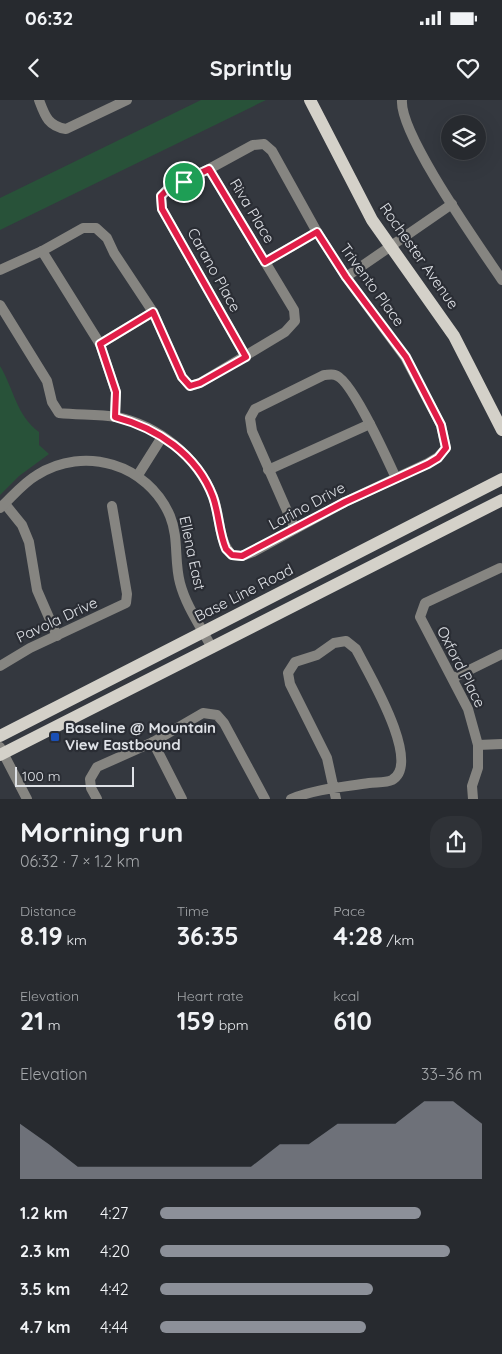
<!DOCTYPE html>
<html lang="en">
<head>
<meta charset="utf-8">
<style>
  :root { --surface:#272a2f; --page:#2f3237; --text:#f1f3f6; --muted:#a4a7aa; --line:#43464b; --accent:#8c9099 }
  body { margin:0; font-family:Quicksand,sans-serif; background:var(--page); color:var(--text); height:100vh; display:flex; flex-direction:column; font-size:19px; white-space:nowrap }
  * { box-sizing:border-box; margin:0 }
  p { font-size:16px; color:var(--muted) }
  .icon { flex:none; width:28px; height:28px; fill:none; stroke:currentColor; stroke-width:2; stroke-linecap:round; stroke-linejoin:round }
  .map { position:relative; height:699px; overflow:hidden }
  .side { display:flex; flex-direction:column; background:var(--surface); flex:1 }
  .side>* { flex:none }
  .fabs { position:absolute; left:441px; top:15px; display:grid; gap:10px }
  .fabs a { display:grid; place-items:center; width:45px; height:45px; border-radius:50%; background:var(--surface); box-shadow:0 5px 20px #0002,0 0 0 1px var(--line); font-size:25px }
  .scale { position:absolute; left:15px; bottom:12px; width:119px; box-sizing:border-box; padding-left:5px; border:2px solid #dfe2e7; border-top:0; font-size:14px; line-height:18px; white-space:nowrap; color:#dfe2e7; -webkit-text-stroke:4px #2a2d34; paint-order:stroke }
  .pin { position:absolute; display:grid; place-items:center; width:42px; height:42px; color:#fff; margin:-21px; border:2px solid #fff; border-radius:50%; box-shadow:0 1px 5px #0007 }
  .round { display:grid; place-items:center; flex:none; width:52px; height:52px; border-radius:20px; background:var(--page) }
  .headline { display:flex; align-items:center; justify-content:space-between; height:85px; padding:0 20px }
  h1 { font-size:28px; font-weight:700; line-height:38px }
  .figures { display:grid; grid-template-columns:repeat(3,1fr); gap:8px; height:85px; padding:5px 20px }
  .figures div { display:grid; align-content:center }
  .figures b { font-size:25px; font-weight:700 }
  .figures small { font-size:14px; font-weight:400 }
  .figures p { font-size:14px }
  .chart { height:140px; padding:10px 20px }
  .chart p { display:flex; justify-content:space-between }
  .chart svg { width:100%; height:90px; margin-top:5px; fill:var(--accent); opacity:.7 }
  ul { padding:0 20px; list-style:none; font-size:16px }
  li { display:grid; grid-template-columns:80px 60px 1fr; align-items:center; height:38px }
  li i { height:12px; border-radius:6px; background:var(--accent) }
  .status { display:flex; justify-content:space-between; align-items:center; height:35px; padding:0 25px; background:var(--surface); direction:ltr }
  .status svg { height:14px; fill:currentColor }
  header { display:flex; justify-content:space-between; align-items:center; height:65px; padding:0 20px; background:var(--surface); font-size:22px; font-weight:700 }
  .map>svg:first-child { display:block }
</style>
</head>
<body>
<div class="status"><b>06:32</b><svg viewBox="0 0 49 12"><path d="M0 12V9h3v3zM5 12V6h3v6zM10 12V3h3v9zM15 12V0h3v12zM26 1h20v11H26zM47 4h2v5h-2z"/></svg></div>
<header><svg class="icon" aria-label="back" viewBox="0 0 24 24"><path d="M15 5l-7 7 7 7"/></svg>Sprintly<svg class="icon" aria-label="heart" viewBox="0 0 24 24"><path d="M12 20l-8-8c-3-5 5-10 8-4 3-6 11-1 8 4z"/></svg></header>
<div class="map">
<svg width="502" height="699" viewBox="0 0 502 699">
  <rect width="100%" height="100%" fill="#34383f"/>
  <!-- green -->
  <g fill="#285239">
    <polygon points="201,0 266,0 0,130 0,98"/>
    <path d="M0,266c14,23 16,49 39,66v13l10,9 -30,22 -19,19z"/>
  </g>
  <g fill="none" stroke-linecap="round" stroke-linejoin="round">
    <!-- minor -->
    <g stroke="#868581" stroke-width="10">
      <path d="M39,0c6,16 9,26 27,29l61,-29"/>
      <path d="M402,0c-3,34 78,147 100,180"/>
      <polyline points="42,151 100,244 116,292 115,317"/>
      <polyline points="265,162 317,132"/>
      <polyline points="0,170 42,151 83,128 96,128 107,138 114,153 153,212 182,277 190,286 200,283 285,232 295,221 294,210 209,69"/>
      <polyline points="346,177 452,104"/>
      <path d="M0,205l47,76 5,21 7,11c19,2 39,1 58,4 41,9 78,38 95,77 9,20 5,46 20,61l10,1 11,-4 92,-50 83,-39 10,-6 8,-9 -5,-23 -36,-68 -59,-80 -29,-45 -45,-81 -8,-7 -11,1 -44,24 -39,18 -9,9 1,13 84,148"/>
      <polyline points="100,244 153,212"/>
      <polyline points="268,370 370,324"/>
      <polyline points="138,375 162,337"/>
      <polyline points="5,404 22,425 29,442 37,490 57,536"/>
      <path d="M0,408c12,-11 23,-25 37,-33 47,-30 111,-11 133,41 9,22 4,45 10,67 6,23 21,44 32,65"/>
      <path d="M295,429l-43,-98 -2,-13 5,-9 69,-34c3,0 8,-1 11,0 16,3 53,86 61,103"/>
      <polyline points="0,566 30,548 126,503 127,494 112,406"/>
      <polyline points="453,578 502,554"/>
      <polyline points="153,642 182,699"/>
      <polyline points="478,645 502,644"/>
      <polyline points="0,647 27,699"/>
      <polyline points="97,699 91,688 90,679 97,667 153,642 203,613 217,615 224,623 265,699"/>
      <path d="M291,699c24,-10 53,-12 78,-16 7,-1 17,0 23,-3 31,-17 -25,-109 -36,-131l-10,-8 -12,2 -17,12 -22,7 -7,11 2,11 37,74 9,41"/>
      <polyline points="473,699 472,686 478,668 478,645 468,609 420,517 425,503 500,468"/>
    </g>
    <!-- major -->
    <g stroke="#d4d1c9" stroke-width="12">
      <polyline points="310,0 372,120 454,236 502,330"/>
      <polyline points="0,636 502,379"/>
      <polyline points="0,655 502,400"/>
    </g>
  </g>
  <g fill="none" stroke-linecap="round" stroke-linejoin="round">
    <!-- route casing -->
    <g stroke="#fff" stroke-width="10">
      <path id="route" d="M209,69l56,93 52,-30 29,45 60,80 35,68 5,23 -8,10 -10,6 -83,38 -103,54 -10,-1 -6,-6c-7,-16 -7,-35 -13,-52 -16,-43 -56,-69 -98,-80l1,-25 -16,-48 53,-32 29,65 8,9 10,-3 46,-26 -84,-148 -1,-13 9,-9z"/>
    </g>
    <!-- route -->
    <use href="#route" stroke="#e11d48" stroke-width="6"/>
  </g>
  <!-- markers -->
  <rect fill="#1a4fb4" stroke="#2a2d34" stroke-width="2" x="50" y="632" width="10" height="10" rx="2.5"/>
  <g text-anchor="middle" stroke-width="4.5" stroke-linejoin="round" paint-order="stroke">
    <!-- street labels -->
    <g font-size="15" fill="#dfe2e7" stroke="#2a2d34">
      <text transform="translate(252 111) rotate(59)" y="5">Riva Place</text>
      <text transform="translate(419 156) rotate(55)" y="5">Rochester Avenue</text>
      <text transform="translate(214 170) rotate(61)" y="5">Carano Place</text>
      <text transform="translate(372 185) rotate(54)" y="5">Trivento Place</text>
      <text transform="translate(307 406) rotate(-28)" y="5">Larino Drive</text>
      <text transform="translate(192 453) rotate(78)" y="5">Ellena East</text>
      <text transform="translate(244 493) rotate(-27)" y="5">Base Line Road</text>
      <text transform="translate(57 520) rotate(-25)" y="5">Pavola Drive</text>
      <text transform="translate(461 567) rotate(63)" y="5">Oxford Place</text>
    </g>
    <!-- poi labels -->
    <g font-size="15" font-weight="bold" fill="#dfe2e7" stroke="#2a2d34" text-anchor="start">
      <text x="65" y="633">Baseline @ Mountain<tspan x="65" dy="17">View Eastbound</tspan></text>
    </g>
  </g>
</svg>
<div class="fabs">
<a><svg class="icon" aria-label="layers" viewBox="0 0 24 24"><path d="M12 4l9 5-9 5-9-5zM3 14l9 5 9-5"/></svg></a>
</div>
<div class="scale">100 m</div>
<div class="pin" style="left:184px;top:82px;background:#1e9e55"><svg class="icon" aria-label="arrive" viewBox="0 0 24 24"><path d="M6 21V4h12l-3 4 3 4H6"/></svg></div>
</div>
<section class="side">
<div class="headline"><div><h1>Morning run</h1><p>06:32 · 7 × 1.2 km</p></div><a class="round"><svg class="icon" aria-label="share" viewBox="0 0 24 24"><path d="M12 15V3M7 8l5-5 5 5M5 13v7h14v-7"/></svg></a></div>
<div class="figures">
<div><p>Distance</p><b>8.19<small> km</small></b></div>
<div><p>Time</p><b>36:35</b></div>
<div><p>Pace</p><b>4:28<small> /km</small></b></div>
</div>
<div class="figures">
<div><p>Elevation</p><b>21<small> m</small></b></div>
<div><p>Heart rate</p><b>159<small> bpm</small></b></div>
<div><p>kcal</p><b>610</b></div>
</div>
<div class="chart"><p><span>Elevation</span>33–36 m</p>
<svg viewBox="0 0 160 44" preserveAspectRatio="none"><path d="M0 44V17L10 27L20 38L30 38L40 38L50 38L60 38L70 38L80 38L90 27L100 27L110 17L120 17L130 17L140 6L150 6L160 17V44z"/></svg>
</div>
<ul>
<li><b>1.2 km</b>4:27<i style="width:81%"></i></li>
<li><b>2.3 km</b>4:20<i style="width:90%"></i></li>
<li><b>3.5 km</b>4:42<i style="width:66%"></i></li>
<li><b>4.7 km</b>4:44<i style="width:64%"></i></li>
</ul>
</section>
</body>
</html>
